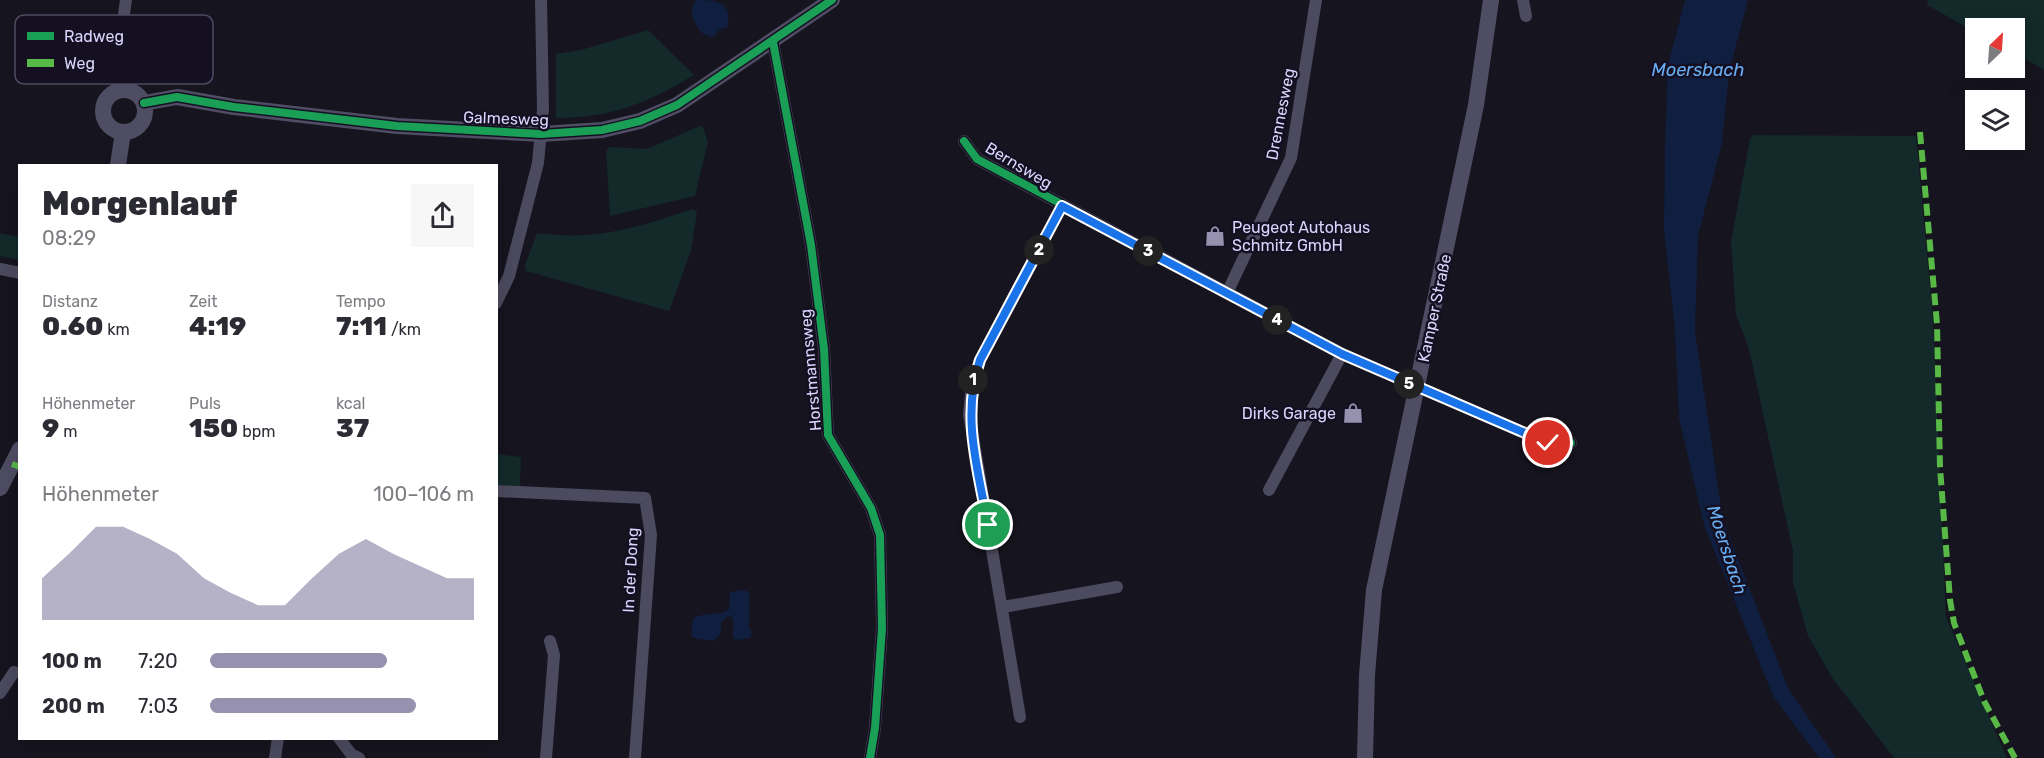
<!DOCTYPE html>
<html lang="de">
<head>
<meta charset="utf-8">
<style>
  :root { --surface:#fff; --page:#f7f7f7; --text:#2b2b33; --muted:#7c7c81; --accent:#9691ae }
  body { margin:0; font-family:Rubik,sans-serif; background:var(--page); color:var(--text); height:100vh; display:flex; flex-direction:column; font-size:22px; white-space:nowrap }
  * { box-sizing:border-box; margin:0 }
  p { font-size:20px; color:var(--muted) }
  .icon { flex:none; width:33px; height:33px; fill:none; stroke:currentColor; stroke-width:2; stroke-linecap:round; stroke-linejoin:round }
  .map { position:relative; flex:1; overflow:hidden }
  .details { position:absolute; left:18px; top:164px; width:480px; height:576px; display:flex; flex-direction:column; background:var(--surface); border-radius:0px; box-shadow:0 6px 24px #0002 }
  .details>* { flex:none }
  .needle { width:39px; rotate:25deg }
  .fabs { position:absolute; left:1965px; top:18px; display:grid; gap:12px }
  .fabs a { display:grid; place-items:center; width:60px; height:60px; border-radius:0px; background:var(--surface); box-shadow:0 6px 24px #0002; font-size:30px }
  .pin { position:absolute; display:grid; place-items:center; width:51px; height:51px; color:#fff; margin:-26px; border:3px solid #fff; border-radius:50%; box-shadow:0 2px 6px #0007 }
  .km { position:absolute; width:30px; height:30px; margin:-15px; border-radius:50%; background:#222; color:#fff; font-size:16px; line-height:30px; text-align:center }
  .round { display:grid; place-items:center; flex:none; width:63px; height:63px; border-radius:0px; background:var(--page) }
  .summary { display:flex; align-items:center; justify-content:space-between; height:102px; padding:0 24px }
  h1 { font-size:33px; font-weight:800; line-height:45px }
  .metrics { display:grid; grid-template-columns:repeat(3,1fr); gap:9px; height:102px; padding:6px 24px }
  .metrics div { display:grid; align-content:center }
  .metrics b { font-size:26px; font-weight:800 }
  .metrics small { font-size:16px; font-weight:400 }
  .metrics p { font-size:16px }
  .chart { height:168px; padding:12px 24px }
  .chart p { display:flex; justify-content:space-between }
  .chart svg { width:100%; height:108px; margin-top:6px; fill:var(--accent); opacity:.7 }
  ul { padding:0 24px; list-style:none; font-size:20px }
  li { display:grid; grid-template-columns:96px 72px 1fr; align-items:center; height:45px }
  li i { height:15px; border-radius:8px; background:var(--accent) }
  .map>svg:first-child { display:block }
</style>
</head>
<body>
<div class="map">
<svg width="2044" height="758" viewBox="0 0 2044 758">
  <rect width="100%" height="100%" fill="#16141e"/>
  <!-- green -->
  <g fill="#13292a">
    <polygon points="1928,0 2044,0 2044,70 2015,53 2014,28 1976,28 1975,32 1927,5"/>
    <path d="M648,30l46,45c-46,28 -83,43 -138,43v-64l25,-4z"/>
    <polygon points="702,125 708,142 695,196 610,216 606,152 609,147 647,149"/>
    <polygon points="1754,135 1916,136 1933,318 1946,617 2007,758 1894,758 1833,679 1808,636 1793,582 1793,551 1765,423 1749,349 1736,315 1731,242 1750,139"/>
    <path d="M692,209l5,3 -6,39 -22,60 -143,-40 -1,-6 12,-32c58,8 100,-5 155,-24z"/>
    <polygon points="0,233 19,237 19,260 0,256"/>
    <polygon points="497,454 521,457 520,488 497,485"/>
  </g>
  <!-- water -->
  <g fill="#101f3f">
    <path d="M696,0c21,0 38,2 31,28l-7,1 -7,8 -10,-3c-8,-10 -16,-22 -7,-34z"/>
    <polygon points="1685,0 1748,0 1729,72 1722,143 1698,236 1695,331 1723,520 1788,688 1836,758 1819,758 1773,696 1704,525 1679,418 1675,330 1664,230 1665,146 1668,65"/>
    <path d="M742,590l5,1 2,3v34l3,4 -2,6 -13,2 -4,-2v-20l-4,-2 -7,5 -2,13 -6,7 -20,-3 -3,-3 2,-17c12,-6 24,-2 36,-8l1,-18z"/>
  </g>
  <g fill="none" stroke-linecap="round" stroke-linejoin="round">
    <!-- street -->
    <g stroke="#4c4a5e" stroke-width="12">
      <polyline points="1523,0 1526,16"/>
      <polyline points="773,42 811,245 824,349 828,435 871,508 880,535 882,628 875,728 870,758"/>
      <polyline points="120,90 117,62 126,0"/>
      <polyline points="964,141 977,159 1342,354 1548,443 1571,443"/>
      <polyline points="0,269 20,273"/>
      <polyline points="1227,293 1291,158 1316,0"/>
      <polyline points="496,303 509,276 538,163 543,109 541,0"/>
      <polyline points="1269,490 1342,354"/>
      <polyline points="496,491 645,498 651,535 635,758"/>
      <polyline points="1003,607 1117,587"/>
      <polyline points="0,693 14,672"/>
      <polyline points="1020,717 974,443 969,415 971,394 980,360 1062,206"/>
      <polyline points="339,738 351,754 359,758"/>
      <polyline points="275,758 278,738"/>
      <polyline points="546,758 554,655 550,641"/>
    </g>
    <!-- secondary -->
    <g stroke="#4f4d64" stroke-width="16">
      <circle cx="124" cy="111" r="21"/>
      <polyline points="144,103 177,97 234,107 397,126 541,134 602,130 640,121 677,105 832,0"/>
      <polyline points="118,165 123,132"/>
      <polyline points="0,488 20,449"/>
      <polyline points="1365,758 1367,675 1374,590 1476,105 1491,0"/>
    </g>
    <!-- quiet -->
    <g stroke="#58b947" stroke-width="6" stroke-dasharray="12 6" stroke-linecap="butt">
      <polyline points="1920,132 1937,324 1940,467 1950,600 1954,623 1984,701 2015,758"/>
      <polyline points="12,464 20,467"/>
    </g>
    <!-- cycleway casing -->
    <g stroke="#141022" stroke-width="11">
      <g id="cycleway">
        <polyline points="773,42 811,245 824,349 828,435 871,508 880,535 882,628 875,728 870,758"/>
        <polyline points="144,103 177,97 234,107 397,126 541,134 602,130 640,121 677,105 832,0"/>
        <polyline points="964,141 977,159 1342,354 1548,443 1571,443"/>
      </g>
    </g>
    <!-- cycleway -->
    <use href="#cycleway" stroke="#1a9f57" stroke-width="8"/>
  </g>
  <g fill="none" stroke-linecap="round" stroke-linejoin="round">
    <!-- route casing -->
    <g stroke="#fff" stroke-width="12">
      <path id="route" d="M988,525c-10,-56 -27,-109 -8,-165l82,-154 280,148 206,89"/>
    </g>
    <!-- route -->
    <use href="#route" stroke="#1a73e8" stroke-width="8"/>
  </g>
  <!-- icons -->
  <defs>
    <g id="shop-bare" transform="scale(1.62)"><path d="M-5-2.5h2.3a2.7 3.5 0 0 1 5.4 0H5L5.5 6h-11ZM-1.5-2.5h3a1.5 2.3 0 0 0-3 0Z" fill="#9691ae" stroke="#141022" stroke-width="2.5" paint-order="stroke"/></g>
  </defs>
  <g fill-rule="evenodd">
    <use href="#shop-bare" x="1215" y="236"/>
    <use href="#shop-bare" x="1353" y="413"/>
  </g>
  <g text-anchor="middle" stroke-width="5" stroke-linejoin="round" paint-order="stroke">
    <!-- street labels -->
    <g font-size="16" fill="#dbd4fc" stroke="#141022">
      <text transform="translate(1280 114) rotate(-79)" y="6">Drennesweg</text>
      <text transform="translate(506 118) rotate(2)" y="6">Galmesweg</text>
      <text transform="translate(1019 165) rotate(31)" y="6">Bernsweg</text>
      <text transform="translate(1434 308) rotate(-78)" y="6">Kamper Straße</text>
      <text transform="translate(810 370) rotate(-95)" y="6">Horstmannsweg</text>
      <text transform="translate(630 570) rotate(-87)" y="6">In der Dong</text>
    </g>
    <!-- poi labels -->
    <g font-size="16" fill="#dbd4fc" stroke="#141022" text-anchor="start">
      <text x="1232" y="233">Peugeot Autohaus<tspan x="1232" dy="18">Schmitz GmbH</tspan></text>
      <text x="1336" y="419" text-anchor="end">Dirks Garage</text>
    </g>
    <!-- water labels -->
    <g font-size="18" font-style="italic" fill="#6aaef4" stroke="#141022">
      <text x="1698" y="76">Moersbach</text>
      <text transform="translate(1727 550) rotate(72)" y="6">Moersbach</text>
    </g>
  </g>
  <!-- legend -->
  <rect x="15" y="15" width="198" height="69" rx="9" fill="#141022" stroke="#504b63" stroke-width="1.5"/>
  <rect x="27" y="32" width="27" height="8" fill="#1a9f57"/>
  <rect x="27" y="59" width="27" height="8" fill="#58b947"/>
  <g font-size="16" fill="#dbd4fc">
    <text x="64" y="42">Radweg</text>
    <text x="64" y="69">Weg</text>
  </g>
</svg>
<div class="fabs">
<a><svg class="needle" viewBox="-14 -14 28 28"><path d="M0-13l5 13h-10z" fill="#e53935"/><path d="M0 13l5-13h-10z" fill="#7c7c81"/></svg></a>
<a><svg class="icon" aria-label="layers" viewBox="0 0 24 24"><path d="M12 4l9 5-9 5-9-5zM3 14l9 5 9-5"/></svg></a>
</div>
<div class="pin" style="left:988px;top:525px;background:#1e9e55"><svg class="icon" aria-label="arrive" viewBox="0 0 24 24"><path d="M6 21V4h12l-3 4 3 4H6"/></svg></div>
<div class="pin" style="left:1548px;top:443px;background:#d93025"><svg class="icon" aria-label="check" viewBox="0 0 24 24"><path d="M5 12l5 5 9-10"/></svg></div>
<b class="km" style="left:973px;top:380px">1</b>
<b class="km" style="left:1039px;top:250px">2</b>
<b class="km" style="left:1148px;top:251px">3</b>
<b class="km" style="left:1277px;top:320px">4</b>
<b class="km" style="left:1409px;top:384px">5</b>
<section class="details">
<div class="summary"><div><h1>Morgenlauf</h1><p>08:29</p></div><a class="round"><svg class="icon" aria-label="share" viewBox="0 0 24 24"><path d="M12 15V3M7 8l5-5 5 5M5 13v7h14v-7"/></svg></a></div>
<div class="metrics">
<div><p>Distanz</p><b>0.60<small> km</small></b></div>
<div><p>Zeit</p><b>4:19</b></div>
<div><p>Tempo</p><b>7:11<small> /km</small></b></div>
</div>
<div class="metrics">
<div><p>Höhenmeter</p><b>9<small> m</small></b></div>
<div><p>Puls</p><b>150<small> bpm</small></b></div>
<div><p>kcal</p><b>37</b></div>
</div>
<div class="chart"><p><span>Höhenmeter</span>100–106 m</p>
<svg viewBox="0 0 160 44" preserveAspectRatio="none"><path d="M0 44V27L10 17L20 6L30 6L40 11L50 17L60 27L70 33L80 38L90 38L100 27L110 17L120 11L130 17L140 22L150 27L160 27V44z"/></svg>
</div>
<ul>
<li><b>100 m</b>7:20<i style="width:67%"></i></li>
<li><b>200 m</b>7:03<i style="width:78%"></i></li>
</ul>
</section>
</div>
</body>
</html>
